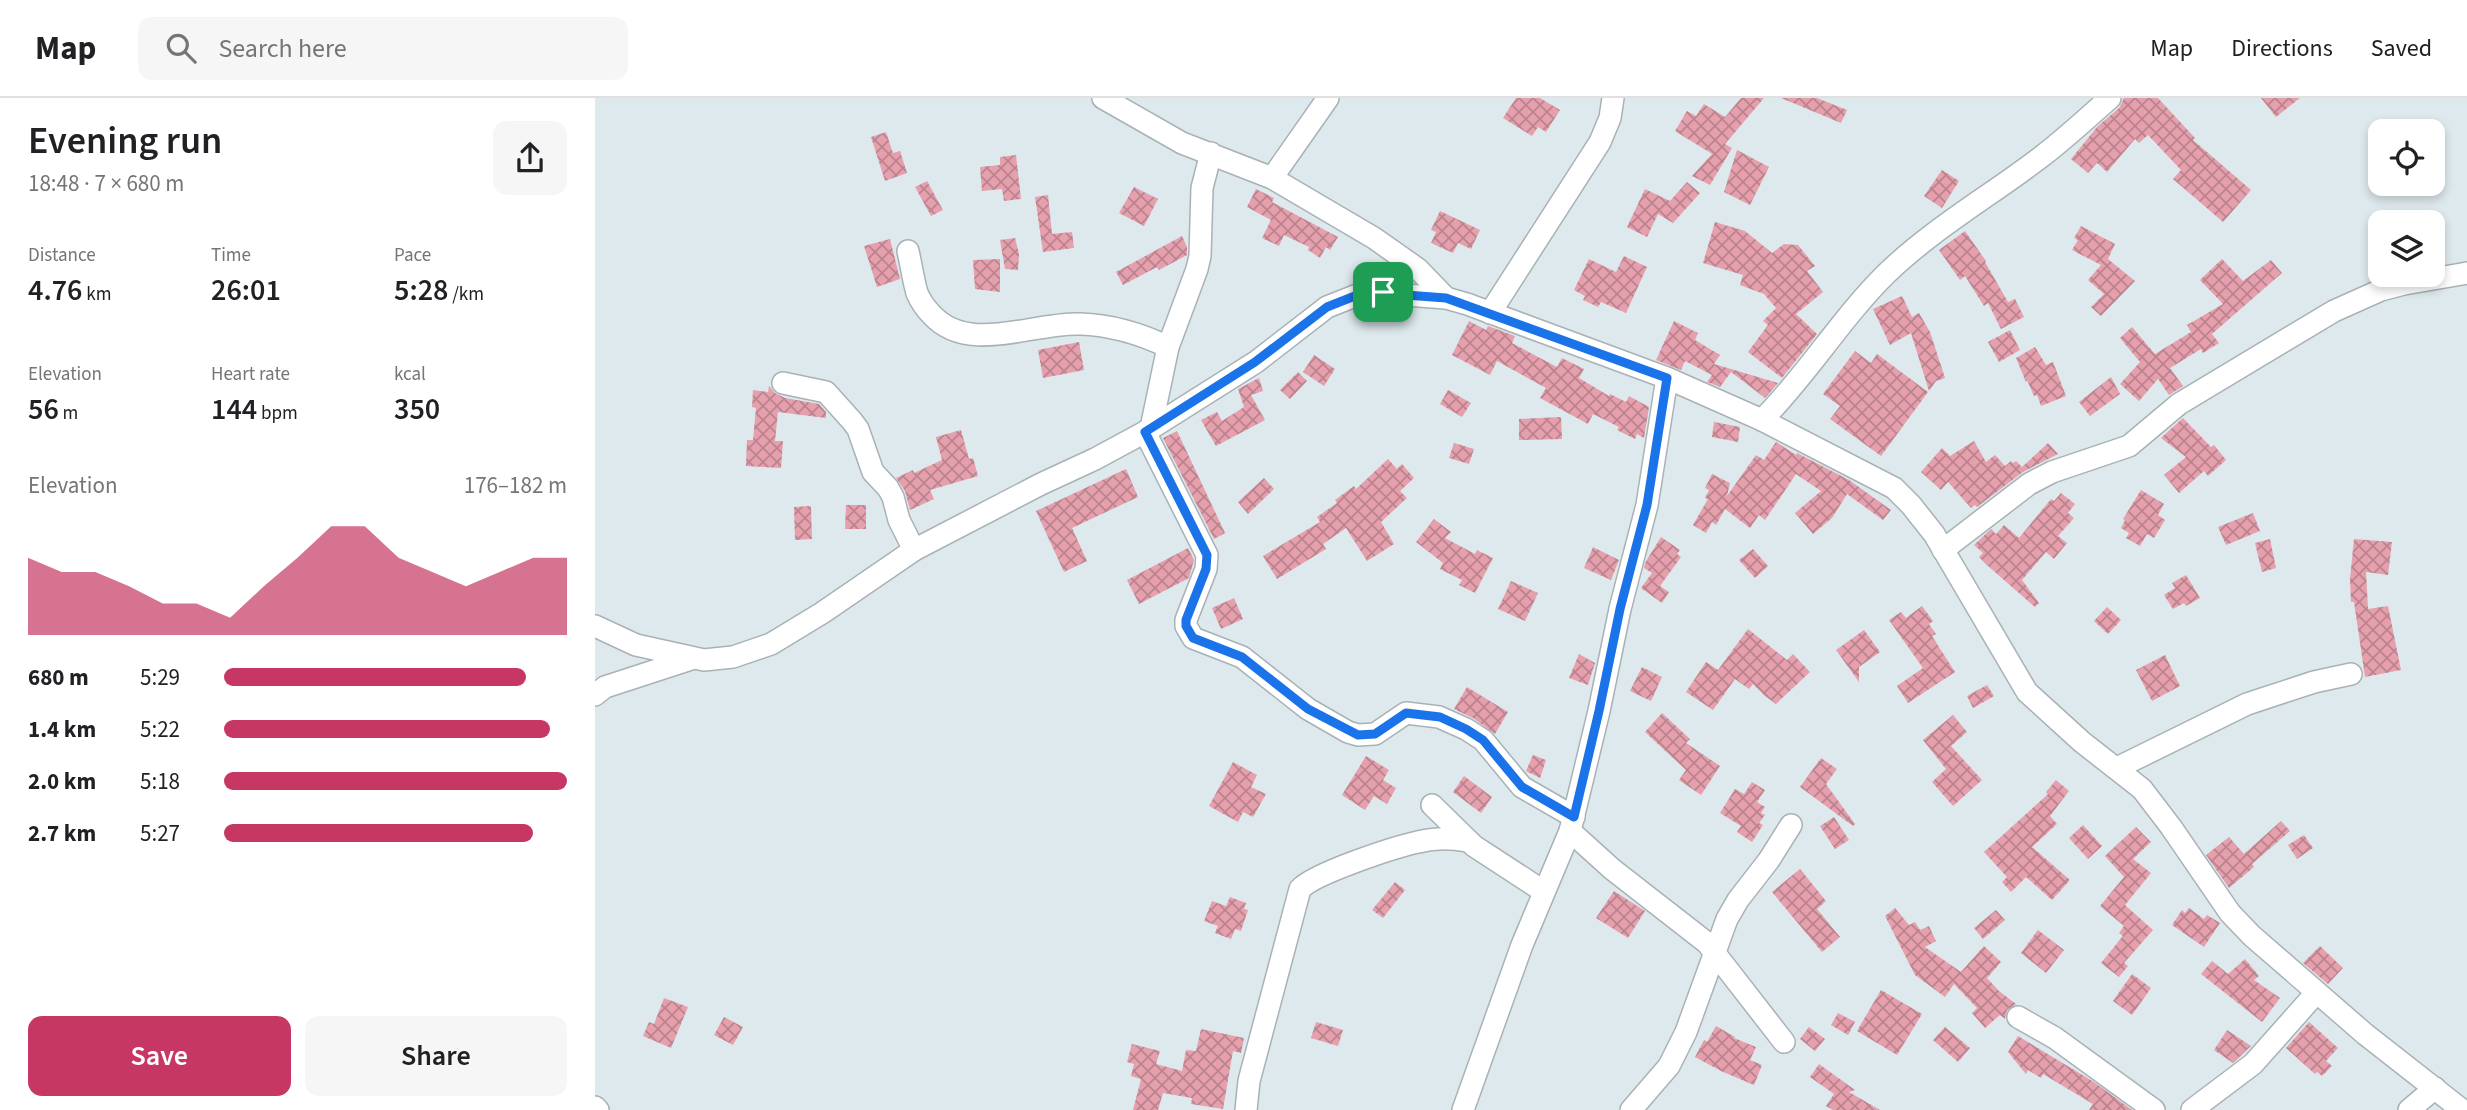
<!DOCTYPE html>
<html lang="en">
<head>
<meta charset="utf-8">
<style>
  :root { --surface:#fff; --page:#f6f6f6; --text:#202124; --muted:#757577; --line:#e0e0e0; --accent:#c63863 }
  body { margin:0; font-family:"Source Sans 3",sans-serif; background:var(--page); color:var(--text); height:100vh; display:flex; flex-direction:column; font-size:26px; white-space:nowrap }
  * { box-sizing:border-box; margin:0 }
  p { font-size:23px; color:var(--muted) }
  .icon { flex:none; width:38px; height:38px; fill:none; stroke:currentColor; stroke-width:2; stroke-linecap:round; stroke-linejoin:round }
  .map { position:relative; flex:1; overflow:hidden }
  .details { display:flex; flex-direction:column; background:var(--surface); width:595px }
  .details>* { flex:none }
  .tools { position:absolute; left:1773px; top:21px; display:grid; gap:14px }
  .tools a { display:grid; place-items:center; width:77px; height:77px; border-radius:14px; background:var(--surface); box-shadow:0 4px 10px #0003; font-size:35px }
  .pin { position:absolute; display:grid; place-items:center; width:60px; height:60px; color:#fff; margin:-30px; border-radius:14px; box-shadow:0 4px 10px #0006 }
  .round { display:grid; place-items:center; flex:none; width:74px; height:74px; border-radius:14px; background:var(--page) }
  .summary { display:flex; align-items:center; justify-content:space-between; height:119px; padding:0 28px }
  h1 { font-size:38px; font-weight:600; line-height:52px }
  .stats { display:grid; grid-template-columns:repeat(3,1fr); gap:10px; height:119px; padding:7px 28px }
  .stats div { display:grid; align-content:center }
  .stats b { font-size:30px; font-weight:600 }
  .stats small { font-size:19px; font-weight:400 }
  .stats p { font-size:19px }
  .chart { height:196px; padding:14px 28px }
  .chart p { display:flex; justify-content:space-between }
  .chart svg { width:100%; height:126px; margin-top:7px; fill:var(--accent); opacity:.7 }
  .primary-button { display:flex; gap:14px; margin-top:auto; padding:14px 28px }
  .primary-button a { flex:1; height:80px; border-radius:14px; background:var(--accent); color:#fff; font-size:28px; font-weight:600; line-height:80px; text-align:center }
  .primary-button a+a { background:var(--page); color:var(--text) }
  ul { padding:0 28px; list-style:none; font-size:23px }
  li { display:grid; grid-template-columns:112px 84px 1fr; align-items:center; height:52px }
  li i { height:18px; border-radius:9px; background:var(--accent) }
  header { display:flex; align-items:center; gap:42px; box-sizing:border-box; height:98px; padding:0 35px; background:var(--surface); border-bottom:2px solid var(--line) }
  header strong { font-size:33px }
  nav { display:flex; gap:38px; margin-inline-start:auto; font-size:24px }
  .search { width:490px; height:63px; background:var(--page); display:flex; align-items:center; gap:18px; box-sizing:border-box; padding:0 24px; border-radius:14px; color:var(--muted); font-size:26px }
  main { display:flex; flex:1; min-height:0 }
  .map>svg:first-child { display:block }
</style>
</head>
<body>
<header>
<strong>Map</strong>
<div class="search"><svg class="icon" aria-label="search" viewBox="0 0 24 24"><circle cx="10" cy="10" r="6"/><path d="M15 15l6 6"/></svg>Search here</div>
<nav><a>Map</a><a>Directions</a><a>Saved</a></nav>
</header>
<main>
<section class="details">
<div class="summary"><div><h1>Evening run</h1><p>18:48 · 7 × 680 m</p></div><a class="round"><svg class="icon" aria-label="share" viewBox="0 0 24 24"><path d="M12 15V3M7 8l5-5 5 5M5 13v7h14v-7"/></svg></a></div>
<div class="stats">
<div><p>Distance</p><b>4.76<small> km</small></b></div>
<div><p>Time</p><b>26:01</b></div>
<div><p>Pace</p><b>5:28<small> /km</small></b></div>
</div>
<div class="stats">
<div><p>Elevation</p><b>56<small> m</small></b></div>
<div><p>Heart rate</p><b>144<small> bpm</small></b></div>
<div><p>kcal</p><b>350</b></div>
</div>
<div class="chart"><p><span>Elevation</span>176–182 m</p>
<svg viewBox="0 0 160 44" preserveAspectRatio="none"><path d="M0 44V17L10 22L20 22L30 27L40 33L50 33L60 38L70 27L80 17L90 6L100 6L110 17L120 22L130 27L140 22L150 17L160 17V44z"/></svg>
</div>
<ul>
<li><b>680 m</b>5:29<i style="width:88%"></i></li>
<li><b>1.4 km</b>5:22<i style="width:95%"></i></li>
<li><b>2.0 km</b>5:18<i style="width:100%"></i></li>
<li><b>2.7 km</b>5:27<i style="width:90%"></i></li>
</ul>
<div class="primary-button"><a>Save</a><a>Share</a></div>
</section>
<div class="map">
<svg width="1872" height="1012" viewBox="0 0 1872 1012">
  <defs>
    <pattern id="building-cross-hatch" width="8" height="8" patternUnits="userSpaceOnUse" patternTransform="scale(1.75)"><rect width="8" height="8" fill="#e6a0ad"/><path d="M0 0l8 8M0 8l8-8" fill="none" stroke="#bb838d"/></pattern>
  </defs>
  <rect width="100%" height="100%" fill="#dee9ed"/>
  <!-- building -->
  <g fill="url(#building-cross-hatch)">
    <polygon points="921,0 945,0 965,12 951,34 943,29 937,38 908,20"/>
    <polygon points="1146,0 1169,0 1130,46 1137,50 1115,87 1097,78 1117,56 1080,33 1092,13 1101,18 1109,6 1130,19"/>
    <polygon points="1186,0 1222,0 1252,12 1246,25"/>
    <polygon points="1529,0 1563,0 1600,40 1598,42 1656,92 1628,124 1578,81 1586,72 1553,37 1544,45 1540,41 1512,74 1502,65 1493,75 1476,61 1502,29 1524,10"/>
    <polygon points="1666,0 1705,0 1681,19"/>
    <polygon points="291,34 298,55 305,53 312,75 290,83 276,39"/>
    <polygon points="1142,52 1174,69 1155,107 1129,94"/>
    <polygon points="421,57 426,101 409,103 407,91 387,93 385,69 405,67 405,59"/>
    <polygon points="1347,72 1364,83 1347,110 1329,98"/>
    <polygon points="332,83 348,112 336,118 320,89"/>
    <polygon points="1092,84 1105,95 1078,125 1063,116 1052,139 1032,129 1050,91 1075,103"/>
    <polygon points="539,89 563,101 549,128 524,115"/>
    <polygon points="661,91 679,100 677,104 743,139 735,152 731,149 725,160 713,152 714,149 689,137 684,148 667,140 676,122 652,109"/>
    <polygon points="453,97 457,136 477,134 479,150 448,154 440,99"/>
    <polygon points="845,113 885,132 876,151 863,145 858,155 836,145 841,134 836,132"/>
    <polygon points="1120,124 1150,133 1177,155 1189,146 1203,147 1220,168 1212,173 1228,194 1201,216 1222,236 1187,280 1153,254 1173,227 1168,223 1181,210 1169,196 1145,187 1148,177 1108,165"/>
    <polygon points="1486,128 1520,146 1513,161 1540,183 1506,218 1496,209 1509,196 1493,182 1506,167 1477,152 1483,142 1479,140"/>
    <polygon points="1370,133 1391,163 1390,164 1413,204 1420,201 1429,219 1406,231 1393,205 1389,208 1370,178 1365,182 1344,152"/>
    <polygon points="587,138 592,149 592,157 564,172 562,169 528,187 521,174"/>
    <polygon points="420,140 424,156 423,172 410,171 405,142"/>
    <polygon points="295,141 305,181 282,189 269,148"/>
    <polygon points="1029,158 1052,169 1031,215 1006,204 1003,209 988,202 990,198 979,192 994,161 1021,174"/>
    <polygon points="405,161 405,194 380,191 378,162"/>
    <polygon points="1627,161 1648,183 1676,162 1687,175 1617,236 1624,245 1608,255 1606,251 1575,270 1588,288 1574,297 1563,281 1544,303 1525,286 1545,264 1525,240 1537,229 1560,256 1596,234 1592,227 1628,206 1605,182"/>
    <polygon points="1307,198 1317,219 1324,215 1335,234 1350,280 1341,283 1334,293 1316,235 1295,247 1278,211"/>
    <polygon points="874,223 891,232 893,228 920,238 917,245 962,269 967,260 989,271 984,280 1014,298 1015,296 1031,304 1034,298 1054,309 1049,340 1042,336 1040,341 1022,332 1024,329 998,316 993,326 945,300 951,290 902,263 895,277 857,257"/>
    <polygon points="1079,223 1103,235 1100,242 1125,257 1119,266 1183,285 1170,300 1136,274 1125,289 1112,284 1117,277 1090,263 1086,272 1061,262"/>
    <polygon points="1415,232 1425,252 1404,264 1393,244"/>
    <polygon points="484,244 489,272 448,280 443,252"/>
    <polygon points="1440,249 1451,267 1458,264 1471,298 1446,308 1442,297 1439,298 1432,282 1431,284 1421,260"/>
    <polygon points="1260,253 1276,265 1282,256 1333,294 1286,358 1235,321 1245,308 1228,296"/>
    <polygon points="719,257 740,271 729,288 708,274"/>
    <polygon points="703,274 712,283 695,301 685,292"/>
    <polygon points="1516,279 1525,296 1495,318 1484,304"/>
    <polygon points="664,280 668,293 656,297 670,322 621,348 606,322 622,314 627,323 649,309 643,291"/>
    <polygon points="174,288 180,295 190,300 224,306 231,314 231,320 183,314 180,343 188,343 186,370 151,368 152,342 158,342 161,310 157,309 158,292 173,294"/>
    <polygon points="853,292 876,305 867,319 845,306"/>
    <polygon points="966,319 967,341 924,342 924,321"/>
    <polygon points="1588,320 1616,349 1619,347 1631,362 1613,378 1609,373 1584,395 1569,377 1591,359 1566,340"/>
    <polygon points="1119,324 1145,329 1143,344 1117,339"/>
    <polygon points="366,332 374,361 378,360 383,378 335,392 339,401 315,412 310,393 301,380 318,372 319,375 347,362 341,339"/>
    <polygon points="582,333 630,435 619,441 568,340"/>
    <polygon points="1379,343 1391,364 1400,357 1410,368 1416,363 1418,365 1421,363 1427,369 1453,345 1463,356 1428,374 1382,409 1380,407 1376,410 1353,384 1346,392 1326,374 1347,350 1355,358"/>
    <polygon points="1181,344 1201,357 1202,355 1254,382 1296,412 1288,422 1252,396 1237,420 1218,436 1200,415 1226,393 1201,376 1170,422 1164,417 1155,430 1130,411 1121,427 1117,424 1111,435 1098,427 1113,401 1110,400 1114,392 1110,390 1117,376 1135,385 1132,398 1161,357 1169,362"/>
    <polygon points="859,345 879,351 874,366 854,360"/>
    <polygon points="793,361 802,371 807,366 819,380 805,393 812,400 786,424 799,446 772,463 751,430 728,446 731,451 682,481 668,458 725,424 722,419 742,405 740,402 759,388 761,391"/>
    <polygon points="531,371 543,399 477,430 492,463 469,474 441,413"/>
    <polygon points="669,380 679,391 653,416 643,404"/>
    <polygon points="1546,392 1569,406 1563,417 1570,422 1559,440 1552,436 1545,448 1531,440 1534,435 1526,430 1530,422 1528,421"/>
    <polygon points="1466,395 1480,406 1473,415 1479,420 1463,438 1472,445 1459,461 1451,454 1427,482 1444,505 1440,509 1393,468 1384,459 1388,455 1379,447 1396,431 1401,436 1409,427 1424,440 1456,401 1459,403"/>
    <polygon points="251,407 271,407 271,431 250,431"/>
    <polygon points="216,408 217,441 200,442 199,409"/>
    <polygon points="1658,415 1665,433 1631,447 1623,429"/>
    <polygon points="839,421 856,434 850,440 880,456 882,452 898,460 880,495 864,487 867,482 845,471 848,465 821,444"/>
    <polygon points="1066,439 1085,452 1082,456 1086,459 1065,488 1074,494 1067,505 1046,490 1057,475 1049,470 1050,465"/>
    <polygon points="1675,441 1681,470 1667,474 1660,445"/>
    <polygon points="1759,441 1797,444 1793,477 1771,474 1773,511 1793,508 1806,572 1770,579 1759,504 1756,504 1755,481"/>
    <polygon points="998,449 1024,462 1016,482 989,470"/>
    <polygon points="593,450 599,462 594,480 544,506 532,482"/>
    <polygon points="1158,451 1173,468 1160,480 1144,462"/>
    <polygon points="1591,477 1605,500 1591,508 1589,505 1578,511 1569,497 1580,490 1577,485"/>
    <polygon points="916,483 943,495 930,523 903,511"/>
    <polygon points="639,500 648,521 626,531 617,510"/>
    <polygon points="1327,508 1338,523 1334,526 1341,536 1337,538 1360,574 1313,605 1302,588 1328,570 1294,522 1306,514 1311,520"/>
    <polygon points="1512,509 1526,522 1513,536 1499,523"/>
    <polygon points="1153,531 1192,562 1198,556 1215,574 1181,606 1170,598 1158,586 1154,591 1140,581 1118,612 1091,594 1111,564 1123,572"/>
    <polygon points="1269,532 1285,554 1264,569 1264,584 1241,552"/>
    <polygon points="984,556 1000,565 993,587 974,580"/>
    <polygon points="1570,557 1585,588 1557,603 1541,572"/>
    <polygon points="1047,569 1067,579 1056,603 1035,593"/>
    <polygon points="1392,587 1399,598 1378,610 1372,598"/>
    <polygon points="872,589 913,614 900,636 878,620 859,611"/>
    <polygon points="1067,615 1095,641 1091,645 1125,668 1106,697 1084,682 1091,672 1050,634"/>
    <polygon points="1358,617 1372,634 1356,648 1387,682 1358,708 1337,684 1351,671 1328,642"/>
    <polygon points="938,657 951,662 945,680 931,673"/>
    <polygon points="771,658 794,672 788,682 801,690 792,706 779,698 770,712 747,697"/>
    <polygon points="1226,660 1242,671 1231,686 1260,726 1258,728 1205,689"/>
    <polygon points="638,664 662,677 656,689 671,696 658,719 648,714 643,724 614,708"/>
    <polygon points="869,678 897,699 886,715 858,694"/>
    <polygon points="1461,682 1474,693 1455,718 1462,726 1437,749 1475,782 1457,802 1431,779 1416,794 1407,784 1412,779 1389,754 1453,696 1451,694"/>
    <polygon points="1157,684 1170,692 1162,704 1170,709 1166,715 1170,717 1164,725 1168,727 1157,744 1142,734 1146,728 1125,715 1140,691 1149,696"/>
    <polygon points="1239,719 1254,742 1240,751 1225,728"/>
    <polygon points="1686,723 1695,733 1657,766 1659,769 1634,790 1611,757 1634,739 1649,756"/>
    <polygon points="1488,727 1507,748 1493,761 1474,740"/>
    <polygon points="1541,729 1556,744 1538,761 1556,775 1530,807 1558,832 1529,865 1533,868 1524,879 1506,865 1528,838 1524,835 1529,828 1505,808 1529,779 1510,758"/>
    <polygon points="1709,737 1718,750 1702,761 1693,747"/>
    <polygon points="1205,771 1231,803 1222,811 1245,839 1227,854 1177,794"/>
    <polygon points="800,784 810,792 788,820 777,812"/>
    <polygon points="1019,793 1050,813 1033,840 1001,820"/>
    <polygon points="635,799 651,805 649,811 653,812 646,833 640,831 636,841 620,835 623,828 609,823 617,803 631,808"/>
    <polygon points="1300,810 1314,827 1320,824 1325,832 1334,828 1341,843 1330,849 1366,874 1389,848 1406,864 1392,880 1404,893 1421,906 1412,912 1410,921 1405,917 1390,930 1377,915 1382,910 1359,886 1350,899 1320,877 1290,818"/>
    <polygon points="1594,810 1609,821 1612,817 1625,825 1609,849 1577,827 1587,812 1590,815"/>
    <polygon points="1401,812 1410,822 1388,841 1379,830"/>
    <polygon points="1443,832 1469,852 1451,875 1426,855"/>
    <polygon points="1725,848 1748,870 1733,886 1708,865"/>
    <polygon points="1650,861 1664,878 1659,882 1685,900 1667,924 1606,876 1617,863 1633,876"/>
    <polygon points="1537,876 1556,890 1537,917 1518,903"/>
    <polygon points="1286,892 1327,916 1302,957 1262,933"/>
    <polygon points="69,900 93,909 76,950 48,938 54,924 59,926"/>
    <polygon points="1243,915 1260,924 1253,937 1236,927"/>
    <polygon points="129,919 148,929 138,947 119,937"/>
    <polygon points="721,924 748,932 743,948 716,940"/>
    <polygon points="1714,924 1743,950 1731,963 1737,968 1727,978 1722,974 1720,976 1691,950"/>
    <polygon points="1121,928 1140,939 1139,940 1161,949 1155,962 1167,967 1159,987 1126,973 1100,959 1109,942 1112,944"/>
    <polygon points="1214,929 1230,941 1220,953 1205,941"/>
    <polygon points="1350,929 1375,950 1363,964 1338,942"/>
    <polygon points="606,931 649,940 646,955 638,953 628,1011 596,1006 597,1000 568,995 563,1012 538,1012 546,981 536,978 539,966 532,964 537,946 565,953 561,966 587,973 591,952 601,953"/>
    <polygon points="1632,932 1656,948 1638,965 1619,952"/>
    <polygon points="1423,938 1499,984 1537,1012 1494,1012 1498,1006 1448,976 1446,980 1433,972 1431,976 1413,954"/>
    <polygon points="1224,966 1260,992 1254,994 1285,1012 1238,1012 1231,1008 1239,996 1215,979"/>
  </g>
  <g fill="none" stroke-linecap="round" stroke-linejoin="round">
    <!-- minor casing -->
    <g stroke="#a8b2b6" stroke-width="24">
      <g id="minor">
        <polyline points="508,0 587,45 677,80 779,140 823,171 851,200"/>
        <polyline points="677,80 733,0"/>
        <path d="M313,153c3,13 5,28 9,42 3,7 9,16 15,22 37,40 101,7 148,9 32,1 59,9 88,23"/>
        <polyline points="895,215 1005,44 1015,20 1018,0"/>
        <polyline points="188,285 231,294 257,323 263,331 278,374 293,390 298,399 304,422 319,452"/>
        <path d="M1167,322c46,-46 79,-102 125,-147 47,-45 103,-77 154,-116 24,-18 46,-39 69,-59"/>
        <polyline points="556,330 573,249 602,171 605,158 607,90 616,55"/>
        <polyline points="550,334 612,457 611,471 591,522 591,528 598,540 647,559 713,611 753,634 763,637 780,636 811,615 844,619 871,631 888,642 927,689 979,719"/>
        <polyline points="1348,452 1434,386 1457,374 1534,348 1584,306 1739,213 1786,192 1809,186 1872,175"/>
        <polyline points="0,528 41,547 109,562 138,559 176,546 227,515 319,452 446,386 500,361 550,334 661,264 732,209 770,194 851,200 872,206 1072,280 1167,322 1299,390 1316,407 1339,436 1432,594 1487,644 1547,691 1576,729 1635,815 1657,838 1770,936 1867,1012"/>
        <polyline points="0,597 10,589 96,561"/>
        <polyline points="1522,670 1652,606 1719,584 1756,576"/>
        <polyline points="837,707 879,748 948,793"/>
        <polyline points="975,733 1017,771 1112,845 1189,944"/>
        <polyline points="1423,919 1460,940 1559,1012"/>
        <polyline points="0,1009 3,1012"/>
        <path d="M651,1012l3,-29 51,-192c15,-16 95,-42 118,-47 16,-4 33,-4 49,-1"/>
        <polyline points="868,1012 927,847 975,733 1004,613 1025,511 1052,407 1072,280"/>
        <polyline points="1036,1012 1074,968 1091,934 1132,821 1143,802 1174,762 1196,727"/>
        <polyline points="1597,1012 1658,966 1721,895"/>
        <polyline points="1814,1012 1840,990"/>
      </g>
    </g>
    <!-- minor -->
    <use href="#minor" stroke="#fff" stroke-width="21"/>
  </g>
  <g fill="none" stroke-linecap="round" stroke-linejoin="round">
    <!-- route casing -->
    <g stroke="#fff" stroke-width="14">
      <polygon id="route" points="770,194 851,200 1072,280 1052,407 1025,511 1004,613 979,719 927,689 888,642 871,631 845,619 811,615 780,636 763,637 713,611 647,559 598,540 591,528 591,522 611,471 612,457 550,334 660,264 732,209"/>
    </g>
    <!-- route -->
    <use href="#route" stroke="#1a73e8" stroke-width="9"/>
  </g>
</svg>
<div class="tools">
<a><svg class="icon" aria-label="locate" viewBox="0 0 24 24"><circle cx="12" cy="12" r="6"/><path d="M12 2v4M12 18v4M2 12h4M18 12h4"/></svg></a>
<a><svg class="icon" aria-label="layers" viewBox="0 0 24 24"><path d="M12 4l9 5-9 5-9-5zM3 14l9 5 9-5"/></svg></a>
</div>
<div class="pin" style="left:788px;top:194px;background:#1e9e55"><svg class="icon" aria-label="arrive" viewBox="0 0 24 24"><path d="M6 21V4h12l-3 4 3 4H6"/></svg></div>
</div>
</main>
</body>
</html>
